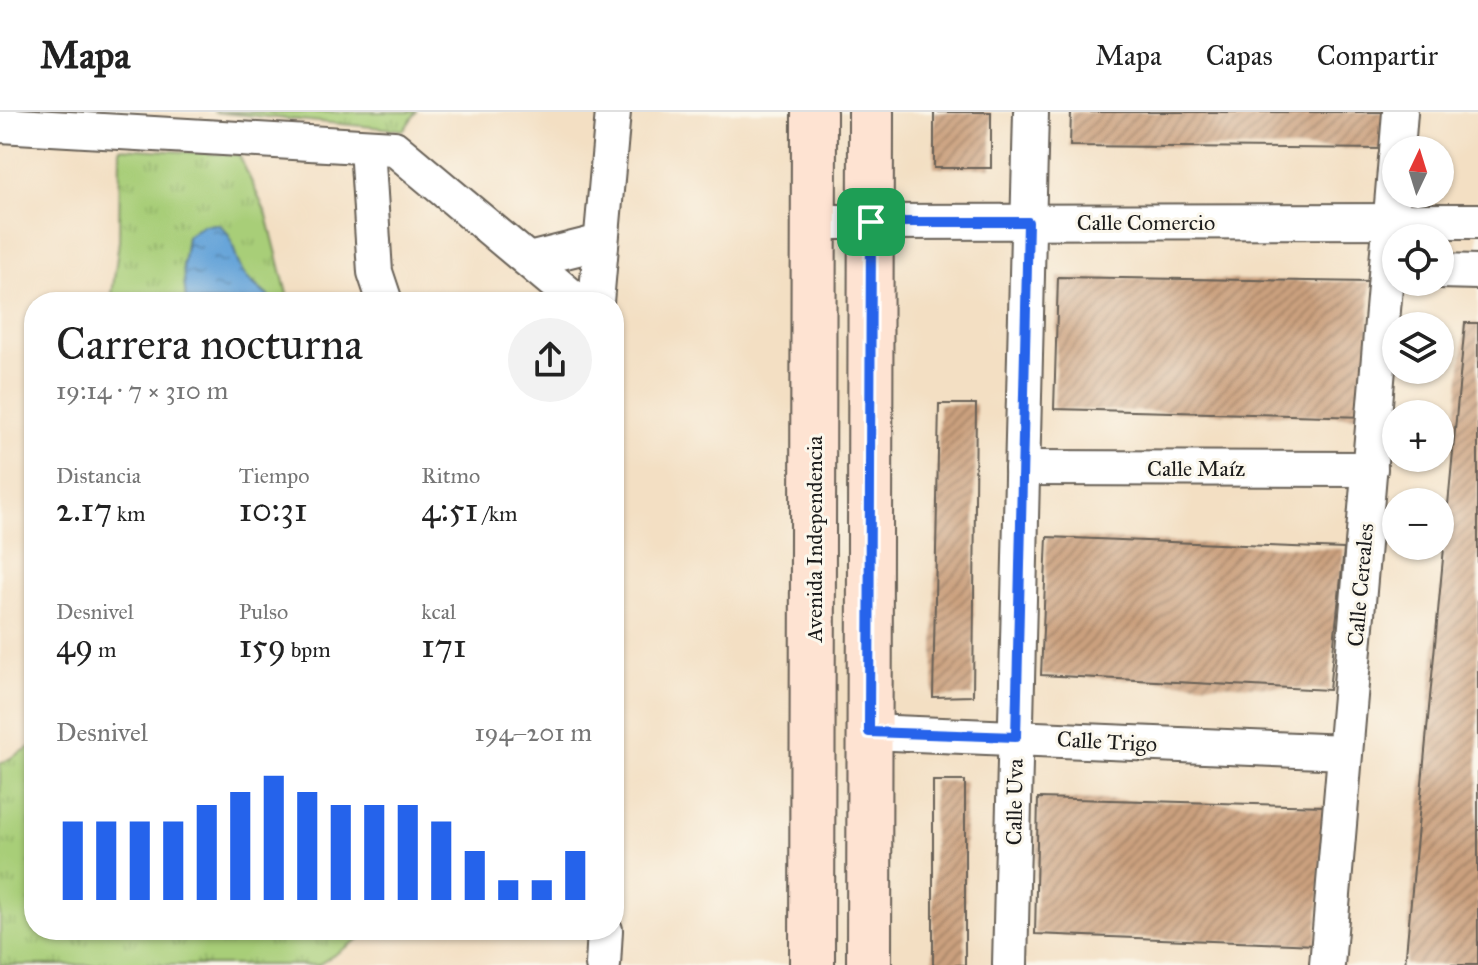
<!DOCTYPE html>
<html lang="es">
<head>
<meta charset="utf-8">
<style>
  :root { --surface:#fff; --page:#f2f2f2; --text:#222; --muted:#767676; --line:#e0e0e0; --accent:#2563eb }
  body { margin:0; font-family:"IM FELL Great Primer",serif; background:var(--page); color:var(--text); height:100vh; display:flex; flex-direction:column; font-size:30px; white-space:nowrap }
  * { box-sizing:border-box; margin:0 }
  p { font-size:26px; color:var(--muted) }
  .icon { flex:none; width:44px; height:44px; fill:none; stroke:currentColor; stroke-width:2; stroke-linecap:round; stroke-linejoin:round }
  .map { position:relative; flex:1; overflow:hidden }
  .drawer { position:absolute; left:24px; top:180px; width:600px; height:648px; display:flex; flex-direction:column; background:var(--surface); border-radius:32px; box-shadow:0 2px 6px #0004 }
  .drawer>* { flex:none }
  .needle { width:52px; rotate:4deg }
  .tools { position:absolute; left:1382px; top:24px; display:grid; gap:16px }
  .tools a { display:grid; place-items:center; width:72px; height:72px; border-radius:50%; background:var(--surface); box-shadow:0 2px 6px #0004; font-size:40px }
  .pin { position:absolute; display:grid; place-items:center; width:68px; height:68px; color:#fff; margin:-34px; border-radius:16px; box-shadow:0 4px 12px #0006 }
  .round { display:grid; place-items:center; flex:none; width:84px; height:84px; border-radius:42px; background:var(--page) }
  .summary { display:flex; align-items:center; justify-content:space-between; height:136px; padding:0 32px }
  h1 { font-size:44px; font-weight:600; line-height:60px }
  .figures { display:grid; grid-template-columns:repeat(3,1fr); gap:12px; height:136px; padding:8px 32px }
  .figures div { display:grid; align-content:center }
  .figures b { font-size:34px; font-weight:600 }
  .figures small { font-size:22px; font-weight:400 }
  .figures p { font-size:22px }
  .chart { height:224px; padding:16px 32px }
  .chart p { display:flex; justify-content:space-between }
  .chart svg { width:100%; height:144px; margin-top:8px; stroke:var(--accent); stroke-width:6 }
  header { display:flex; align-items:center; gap:48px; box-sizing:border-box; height:112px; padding:0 40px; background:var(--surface); border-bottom:2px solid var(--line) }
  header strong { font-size:38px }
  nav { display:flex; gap:44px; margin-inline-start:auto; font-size:28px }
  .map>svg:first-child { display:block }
</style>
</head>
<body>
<header>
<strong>Mapa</strong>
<nav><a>Mapa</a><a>Capas</a><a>Compartir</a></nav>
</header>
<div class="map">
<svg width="1478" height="853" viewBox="0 0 1478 853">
  <defs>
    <pattern id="grass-tufts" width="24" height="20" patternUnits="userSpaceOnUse" patternTransform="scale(2)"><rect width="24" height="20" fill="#a8ce78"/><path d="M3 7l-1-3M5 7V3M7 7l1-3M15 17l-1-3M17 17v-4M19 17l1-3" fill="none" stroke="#90b067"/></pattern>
    <pattern id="water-ripples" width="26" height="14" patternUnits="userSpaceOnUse" patternTransform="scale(2)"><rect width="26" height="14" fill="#68a5d9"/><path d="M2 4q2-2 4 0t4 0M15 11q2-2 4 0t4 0" fill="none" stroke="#5586af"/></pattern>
    <pattern id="building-hatch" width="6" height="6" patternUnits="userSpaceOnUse" patternTransform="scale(2)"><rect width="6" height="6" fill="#cba07e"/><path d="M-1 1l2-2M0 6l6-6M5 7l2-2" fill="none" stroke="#a48266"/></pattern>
  </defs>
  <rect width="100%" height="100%" fill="#fbf7ec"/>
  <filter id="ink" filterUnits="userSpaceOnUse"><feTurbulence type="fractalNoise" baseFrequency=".0125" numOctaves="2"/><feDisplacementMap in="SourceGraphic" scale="16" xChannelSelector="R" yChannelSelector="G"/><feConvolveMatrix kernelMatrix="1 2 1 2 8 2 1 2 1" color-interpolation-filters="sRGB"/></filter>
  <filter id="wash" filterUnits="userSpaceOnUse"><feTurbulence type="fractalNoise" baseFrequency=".006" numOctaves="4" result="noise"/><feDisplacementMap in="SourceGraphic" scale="32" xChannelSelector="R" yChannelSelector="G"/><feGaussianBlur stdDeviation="1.8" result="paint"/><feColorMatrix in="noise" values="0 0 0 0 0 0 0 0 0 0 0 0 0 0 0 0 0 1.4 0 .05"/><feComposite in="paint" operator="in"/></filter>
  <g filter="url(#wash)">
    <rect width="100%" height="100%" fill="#f3dfc3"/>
    <!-- grass -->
    <g fill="url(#grass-tufts)" stroke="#62754a" stroke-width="2">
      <polygon points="213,0 416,0 404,18"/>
      <polygon points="120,36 239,43 267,103 289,190 111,190 119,129"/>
      <polygon points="34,633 34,818 373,818 318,853 0,853 0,652"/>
    </g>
    <!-- water -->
    <path fill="url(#water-ripples)" stroke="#42607a" stroke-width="2" d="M218,112c20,13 13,34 27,51 8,10 20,17 29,27h-88l-3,-36 4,-30 16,-11z"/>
    <g id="blocks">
      <!-- building -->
      <g fill="url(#building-hatch)">
        <rect x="934" y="0" width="57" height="56"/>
        <polygon points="1071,0 1385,0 1385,37 1070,34"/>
        <polygon points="1058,165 1370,170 1367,305 1054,297"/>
        <polygon points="1465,211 1478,211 1478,853 1405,853"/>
        <polygon points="939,292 976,292 973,584 933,585"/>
        <polygon points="1047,425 1344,437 1329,578 1041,563"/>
        <rect x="933" y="669" width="32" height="184"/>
        <polygon points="1038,686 1325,694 1316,833 1035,822"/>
      </g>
    </g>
  </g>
  <g filter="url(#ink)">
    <use href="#blocks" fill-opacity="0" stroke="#676056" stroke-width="2"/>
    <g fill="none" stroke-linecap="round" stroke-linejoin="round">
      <!-- street casing -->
      <g stroke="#676056" stroke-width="38">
        <g id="street">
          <polyline points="0,13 394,36 578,190"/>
          <polyline points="367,35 375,160 385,190"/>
          <polyline points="1397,38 1400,0"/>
          <polyline points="815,110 1478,109"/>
          <polyline points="529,148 601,130"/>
          <polyline points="1440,159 1478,160"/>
          <polyline points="596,190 613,0"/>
          <polyline points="1022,356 1370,357"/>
          <polyline points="869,620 1345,640"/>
          <polyline points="603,853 605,818"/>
          <polyline points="1010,853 1031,0"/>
          <polyline points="1327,853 1396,46"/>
        </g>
      </g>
      <!-- secondary casing -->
      <g stroke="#676056" stroke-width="48">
        <g id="secondary">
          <polyline points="812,853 814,0"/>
          <polyline points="869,853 871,0"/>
        </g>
      </g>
      <!-- street -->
      <use href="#street" stroke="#fff" stroke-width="34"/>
      <!-- secondary -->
      <use href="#secondary" stroke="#fee3d2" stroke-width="44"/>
    </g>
  </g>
  <g fill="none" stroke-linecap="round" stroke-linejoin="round" filter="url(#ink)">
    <!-- route casing -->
    <g stroke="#fff" stroke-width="16">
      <polygon id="route" points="871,110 1028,110 1016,625 869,620"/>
    </g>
    <!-- route -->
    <use href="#route" stroke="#2563eb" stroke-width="10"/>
  </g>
  <g text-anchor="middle" stroke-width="6" stroke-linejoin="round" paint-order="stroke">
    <!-- street labels -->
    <g font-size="22" fill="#1c1c1c" stroke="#fbf7ec">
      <text x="1146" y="118">Calle Comercio</text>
      <text x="1196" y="364">Calle Maíz</text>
      <text transform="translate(814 427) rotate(-90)" y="8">Avenida Independencia</text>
      <text transform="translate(1360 473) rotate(-85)" y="8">Calle Cereales</text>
      <text transform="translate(1107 629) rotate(3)" y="8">Calle Trigo</text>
      <text transform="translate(1014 690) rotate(-89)" y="8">Calle Uva</text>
    </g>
  </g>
</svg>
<div class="tools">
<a><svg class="needle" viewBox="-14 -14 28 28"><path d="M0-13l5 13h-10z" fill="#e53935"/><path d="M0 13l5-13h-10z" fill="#767676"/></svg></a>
<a><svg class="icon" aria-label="locate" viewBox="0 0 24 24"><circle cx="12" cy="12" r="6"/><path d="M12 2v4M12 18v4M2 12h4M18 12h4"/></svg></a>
<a><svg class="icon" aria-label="layers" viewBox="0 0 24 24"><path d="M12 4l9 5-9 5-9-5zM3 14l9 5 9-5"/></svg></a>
<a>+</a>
<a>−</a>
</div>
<div class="pin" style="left:871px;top:110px;background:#1e9e55"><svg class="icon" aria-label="arrive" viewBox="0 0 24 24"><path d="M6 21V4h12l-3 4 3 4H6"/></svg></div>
<section class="drawer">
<div class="summary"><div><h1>Carrera nocturna</h1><p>19:14 · 7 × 310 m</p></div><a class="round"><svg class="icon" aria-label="share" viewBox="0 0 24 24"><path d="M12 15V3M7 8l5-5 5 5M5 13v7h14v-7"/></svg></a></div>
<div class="figures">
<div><p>Distancia</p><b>2.17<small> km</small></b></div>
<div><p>Tiempo</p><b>10:31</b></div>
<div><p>Ritmo</p><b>4:51<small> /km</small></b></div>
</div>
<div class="figures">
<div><p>Desnivel</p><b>49<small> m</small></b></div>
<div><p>Pulso</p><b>159<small> bpm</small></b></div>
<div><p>kcal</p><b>171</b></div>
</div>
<div class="chart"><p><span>Desnivel</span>194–201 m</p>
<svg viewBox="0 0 160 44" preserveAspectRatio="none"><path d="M5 44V20M15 44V20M25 44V20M35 44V20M45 44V15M55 44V11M65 44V6M75 44V11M85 44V15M95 44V15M105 44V15M115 44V20M125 44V29M135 44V38M145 44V38M155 44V29"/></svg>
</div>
</section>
</div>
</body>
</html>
